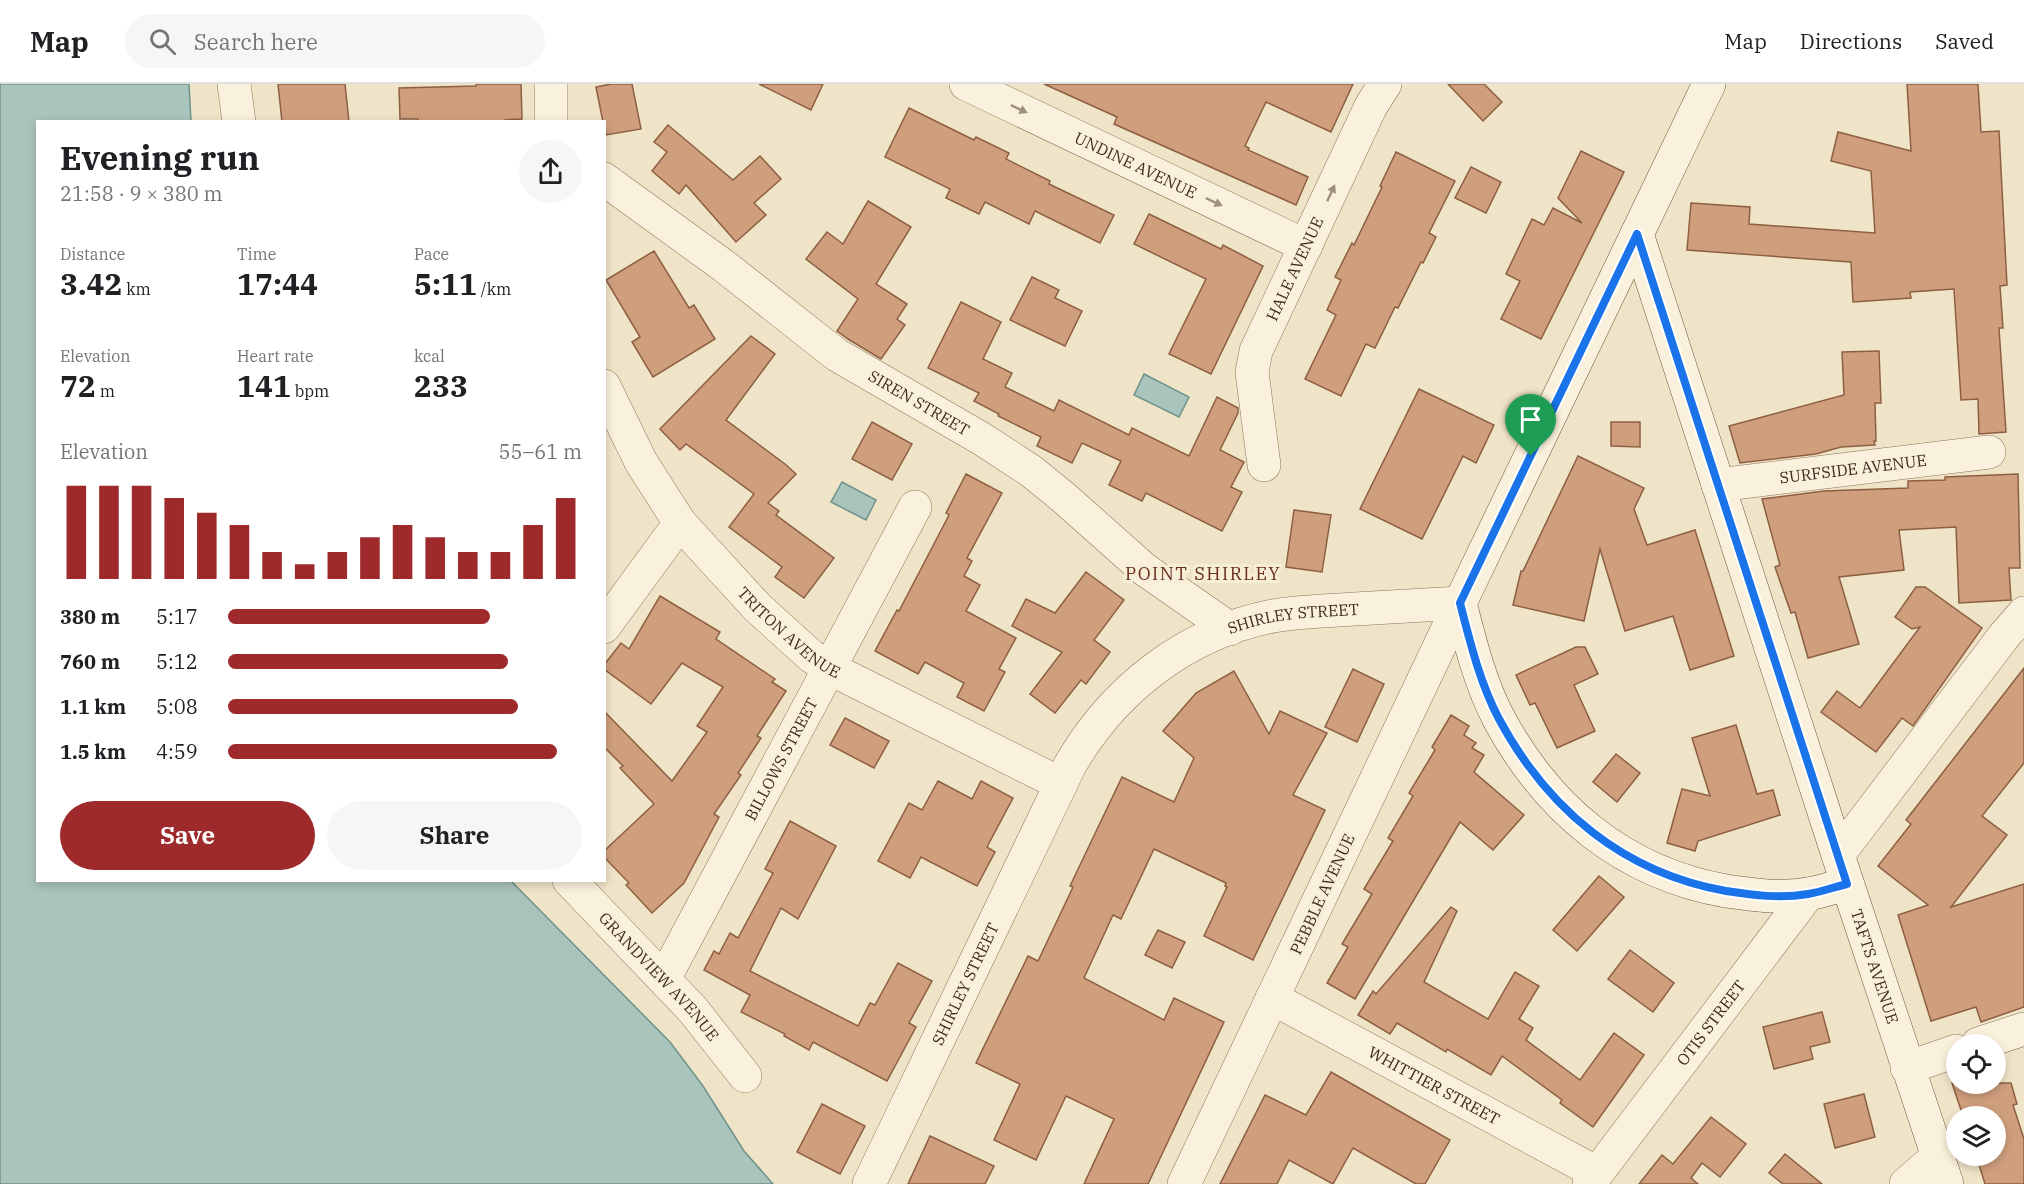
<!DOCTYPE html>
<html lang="en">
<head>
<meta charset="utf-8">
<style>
  :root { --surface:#fff; --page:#f6f6f6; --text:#202124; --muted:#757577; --line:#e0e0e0; --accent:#9e2a2b }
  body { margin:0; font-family:"IBM Plex Serif",serif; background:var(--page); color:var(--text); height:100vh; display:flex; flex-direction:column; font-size:22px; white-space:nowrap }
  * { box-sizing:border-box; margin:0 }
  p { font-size:20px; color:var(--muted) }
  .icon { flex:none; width:33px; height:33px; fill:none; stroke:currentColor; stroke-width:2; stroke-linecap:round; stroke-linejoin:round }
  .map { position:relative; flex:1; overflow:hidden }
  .sheet { position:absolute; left:36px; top:36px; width:570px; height:762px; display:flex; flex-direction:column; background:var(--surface); border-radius:0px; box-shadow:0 3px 9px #0003 }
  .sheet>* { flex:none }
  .fabs { position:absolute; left:1946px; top:950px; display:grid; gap:12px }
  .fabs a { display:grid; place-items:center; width:60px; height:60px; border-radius:50%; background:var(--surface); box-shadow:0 3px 9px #0003; font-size:30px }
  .pin { position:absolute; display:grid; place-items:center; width:51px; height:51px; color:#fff; margin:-62px -26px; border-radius:50% 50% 50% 0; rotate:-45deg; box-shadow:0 0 6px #0007 }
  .pin .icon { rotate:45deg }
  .round { display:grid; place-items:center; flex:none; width:63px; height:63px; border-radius:32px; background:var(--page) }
  .headline { display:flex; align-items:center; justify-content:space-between; height:102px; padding:0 24px }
  h1 { font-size:33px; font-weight:800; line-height:45px }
  .metrics { display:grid; grid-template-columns:repeat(3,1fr); gap:9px; height:102px; padding:6px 24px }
  .metrics div { display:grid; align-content:center }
  .metrics b { font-size:30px; font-weight:800 }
  .metrics small { font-size:16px; font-weight:400 }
  .metrics p { font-size:16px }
  .chart { height:168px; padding:12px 24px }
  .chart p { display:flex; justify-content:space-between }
  .chart svg { width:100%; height:108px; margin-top:6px; stroke:var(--accent); stroke-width:6 }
  .cta { display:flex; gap:12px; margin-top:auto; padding:12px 24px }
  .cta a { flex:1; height:69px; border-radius:36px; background:var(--accent); color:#fff; font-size:24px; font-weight:800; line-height:69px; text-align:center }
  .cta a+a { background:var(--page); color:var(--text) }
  ul { padding:0 24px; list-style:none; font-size:20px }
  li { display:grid; grid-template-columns:96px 72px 1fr; align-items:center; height:45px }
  li i { height:15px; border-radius:8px; background:var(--accent) }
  header { display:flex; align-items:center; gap:36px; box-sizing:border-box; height:84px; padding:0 30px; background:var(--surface); border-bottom:2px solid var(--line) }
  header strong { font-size:28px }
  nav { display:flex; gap:33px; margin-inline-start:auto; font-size:21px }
  .search { width:420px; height:54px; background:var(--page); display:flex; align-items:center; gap:15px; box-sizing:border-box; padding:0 21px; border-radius:33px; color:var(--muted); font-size:22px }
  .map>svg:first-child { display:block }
</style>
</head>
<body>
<header>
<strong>Map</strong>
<div class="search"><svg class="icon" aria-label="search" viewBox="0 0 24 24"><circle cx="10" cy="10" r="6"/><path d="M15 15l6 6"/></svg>Search here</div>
<nav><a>Map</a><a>Directions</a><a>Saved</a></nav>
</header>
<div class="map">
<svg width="2024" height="1100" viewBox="0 0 2024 1100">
  <rect width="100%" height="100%" fill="#f0e4c8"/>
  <!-- water -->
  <g fill="#a9c4bc" stroke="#6f938a" stroke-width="1.5">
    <polygon points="0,0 189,0 191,37 38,38 38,796 511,797 670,958 703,1002 744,1067 773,1100 0,1100"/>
    <polygon points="1144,290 1189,313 1179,333 1134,311"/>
    <polygon points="842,398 876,416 866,436 831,418"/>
  </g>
  <!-- building -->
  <g fill="#cf9f7d" stroke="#8d5f41" stroke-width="1.5">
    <polygon points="278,0 345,0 349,38 282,38"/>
    <polygon points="476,0 521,0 522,35 505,36 505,38 418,38 418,35 400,35 399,4 476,2"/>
    <polygon points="611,0 632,0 641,45 606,51 604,38 603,38 596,3"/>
    <polygon points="759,0 823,0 811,26"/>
    <polygon points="1044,0 1353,0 1331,48 1266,18 1245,62 1249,64 1248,66 1308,93 1296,121 1114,40 1117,33"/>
    <polygon points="1448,0 1484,0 1502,18 1483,37"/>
    <polygon points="1907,0 1978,0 1981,48 1999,47 2007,201 2000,202 2003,244 1999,244 2006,348 1979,350 1978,315 1961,316 1954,205 1910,208 1911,214 1853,218 1851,178 1687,166 1691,119 1750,123 1749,140 1875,149 1871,87 1831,77 1838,48 1911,67"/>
    <polygon points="909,24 974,56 976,53 1009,69 1006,75 1050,97 1049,100 1114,131 1100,159 1035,127 1029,140 985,118 979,130 946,114 950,105 885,73"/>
    <polygon points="668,41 733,96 760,72 781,95 754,119 766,131 736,158 686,101 679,110 652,87 667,68 654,58"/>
    <polygon points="1581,67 1624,88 1541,255 1501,235 1520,197 1506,190 1532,135 1544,141 1553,124 1582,139 1558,114"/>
    <polygon points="1396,68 1455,97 1429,149 1436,153 1423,179 1421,178 1398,224 1395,223 1375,264 1366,260 1341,312 1305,295 1336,231 1327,226 1341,196 1335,193 1352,159 1354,161 1382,103 1380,102"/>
    <polygon points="1471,83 1501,98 1486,129 1455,114"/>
    <polygon points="868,117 911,143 876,200 907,220 897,235 905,241 881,275 848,255 837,247 858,215 806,175 827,148 843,160"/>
    <polygon points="1149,130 1221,165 1223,161 1263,182 1211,290 1169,270 1206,195 1134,160"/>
    <polygon points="654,167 689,224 694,221 715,255 653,293 632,258 640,253 606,196"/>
    <polygon points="1032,193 1059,206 1055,214 1082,227 1065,262 1010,236"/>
    <polygon points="961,218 1001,238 983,275 1012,289 1005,303 1054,327 1059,316 1129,351 1132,344 1189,372 1217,313 1238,324 1238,329 1220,366 1244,378 1231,403 1242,408 1222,447 1146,409 1142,417 1109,401 1121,377 1082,359 1072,379 1037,362 1041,353 998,332 999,330 974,317 979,309 928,284"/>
    <polygon points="751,252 775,270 726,336 785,380 796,390 768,419 779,427 776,431 834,474 804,514 775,493 782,483 729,443 754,410 686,360 680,366 660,345"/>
    <polygon points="1879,267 1881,319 1875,319 1876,357 1874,357 1875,361 1841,363 1816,370 1740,379 1729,342 1844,311 1842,268"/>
    <polygon points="1419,305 1494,341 1476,379 1463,372 1422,455 1360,425"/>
    <polygon points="872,338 912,360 892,396 852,375"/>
    <polygon points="1611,338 1640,338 1640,363 1611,362"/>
    <polygon points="1578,372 1644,404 1634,425 1647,461 1695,446 1734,572 1690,586 1673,532 1625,547 1600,465 1584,537 1513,521 1521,487 1523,487"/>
    <polygon points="966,390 1002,409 967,474 972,477 964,492 980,501 966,527 1016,554 999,585 1005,588 984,627 957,613 964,599 925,578 918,590 875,567 897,526 899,527 949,431 946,429"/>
    <polygon points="2018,390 2020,484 2009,484 2011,516 1959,519 1956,443 1899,446 1904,486 1839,493 1859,560 1808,574 1795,528 1791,529 1775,483 1780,481 1762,415 1824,407 1908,404 1908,397 1945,396 1945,393"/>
    <polygon points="1294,426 1331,431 1322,488 1286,483"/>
    <polygon points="1086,488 1124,516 1094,556 1110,568 1086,600 1081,596 1055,629 1030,610 1062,568 1012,542 1026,515 1055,529"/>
    <polygon points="1916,503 1925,503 1982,544 1913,642 1902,634 1876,668 1821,628 1837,607 1860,624 1920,543 1912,545 1895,533"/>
    <polygon points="660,512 720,548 716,555 775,595 772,598 786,607 757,652 761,654 738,689 741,691 714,730 719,733 684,799 652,829 626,801 629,799 604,773 604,767 654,720 620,684 623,682 604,663 604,627 672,697 707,648 697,642 723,603 682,579 651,620 604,585 604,581 621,559 629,565"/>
    <polygon points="1576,563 1585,563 1598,590 1574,601 1595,647 1557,664 1535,619 1530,621 1516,591"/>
    <polygon points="2024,584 2024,679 1982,732 2007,751 1951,823 2024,800 2024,923 1981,938 1976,923 1931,937 1898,831 1928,821 1878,782 1911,740 1906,736"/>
    <polygon points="1353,585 1384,600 1357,658 1325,643"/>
    <polygon points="1234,587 1269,650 1280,627 1327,649 1293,711 1325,726 1253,876 1204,852 1227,803 1225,802 1226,799 1154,765 1121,835 1113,831 1084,894 1164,936 1174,914 1224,938 1148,1100 1084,1100 1114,1035 1066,1012 1036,1076 994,1056 1020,1000 976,979 1028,872 1038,877 1073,803 1070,802 1122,693 1174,718 1194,674 1163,647 1196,609"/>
    <polygon points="1451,631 1469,642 1464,651 1476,659 1472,664 1484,671 1474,688 1524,731 1493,766 1460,738 1355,915 1327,899 1348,863 1342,860 1372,810 1364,805 1393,757 1388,754 1413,712 1409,709 1435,666 1432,663"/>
    <polygon points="845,634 889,657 874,684 830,661"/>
    <polygon points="1736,641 1757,710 1773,706 1780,731 1698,757 1695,767 1667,759 1682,705 1710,712 1692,654"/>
    <polygon points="1616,670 1640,689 1617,718 1593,698"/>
    <polygon points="938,697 972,715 981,697 1013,714 987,763 995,768 977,802 921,773 910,794 878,777 909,719 922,726"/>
    <polygon points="790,737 836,762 798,835 781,824 750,887 858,942 870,919 875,921 898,879 932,897 909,939 916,943 887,997 813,958 809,966 784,952 785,950 741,928 750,911 704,886 714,867 719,870 730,849 738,854 773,789 765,785"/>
    <polygon points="1599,792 1624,813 1577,867 1553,846"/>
    <polygon points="1451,823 1457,827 1424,898 1488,935 1515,888 1539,902 1519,935 1533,944 1526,956 1580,996 1614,949 1644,971 1593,1043 1560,1019 1562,1016 1502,972 1491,991 1447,965 1446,968 1397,939 1390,950 1358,931 1373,907 1376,910"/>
    <polygon points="1158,846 1185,858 1172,884 1145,871"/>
    <polygon points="1630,866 1674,899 1653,928 1608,895"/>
    <polygon points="1822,928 1830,958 1810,963 1813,975 1774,985 1763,943"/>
    <polygon points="1331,988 1450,1056 1425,1100 1416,1100 1353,1064 1333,1100 1289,1076 1277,1100 1220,1100 1265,1011 1306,1031"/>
    <polygon points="1952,999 2011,999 2017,1020 2013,1021 2024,1055 2024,1100 1985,1100 1976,1071 1995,1071 1995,1032 1963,1032"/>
    <polygon points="1864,1010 1875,1053 1835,1064 1824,1020"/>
    <polygon points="822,1020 865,1042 840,1090 797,1068"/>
    <polygon points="1711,1033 1746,1060 1720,1093 1702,1079 1691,1094 1698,1100 1639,1100 1662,1071 1673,1080"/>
    <polygon points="930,1052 994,1082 985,1100 908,1100"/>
    <polygon points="1785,1070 1822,1100 1783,1100 1769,1089"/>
  </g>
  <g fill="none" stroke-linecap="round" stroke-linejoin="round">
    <!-- street casing -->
    <g stroke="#8d765c" stroke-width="34">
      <g id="street">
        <polyline points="234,0 239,38"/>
        <polyline points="551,0 551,38"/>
        <path id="s1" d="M966,0l340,162"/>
        <path id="s2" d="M604,95l120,87 113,89 145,84 49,32 32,26 81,72 86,60"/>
        <path id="s3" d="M604,302l37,76 39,61 78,85 53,48 18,12 232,116"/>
        <path id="s4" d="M1264,381l-12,-93 4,-21 115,-245 14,-22"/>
        <path id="s5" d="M1718,401l271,-33"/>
        <polyline points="604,543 680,439"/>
        <polyline points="1838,771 2004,552 2024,529"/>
        <path id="s6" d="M569,796l124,130 52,66"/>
        <path id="s7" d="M664,895l251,-472"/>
        <path id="s8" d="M1272,914l325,175"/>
        <polyline points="1978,960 2024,945"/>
        <polyline points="1907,984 1956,967"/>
        <path id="s9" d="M869,1100l201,-419c44,-76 116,-132 203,-149 27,-5 55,-5 82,-7 35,-2 70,-4 105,-6l-276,581"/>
        <path id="s10" d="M1589,1100l219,-290"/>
        <polyline points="1906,1100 1938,1072"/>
      </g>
    </g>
    <!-- secondary casing -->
    <g stroke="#6f573f" stroke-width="34">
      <g id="secondary">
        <path d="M1709,0l-249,519c10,39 20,80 39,116 49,91 125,154 227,172 27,4 55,8 82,3 13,-2 26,-7 39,-10"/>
        <path id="s11" d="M1637,150l201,621 109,329"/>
      </g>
    </g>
    <!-- street -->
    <use href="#street" stroke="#faf1dc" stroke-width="33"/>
    <!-- secondary -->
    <use href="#secondary" stroke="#faf1dc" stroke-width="33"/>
  </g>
  <!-- one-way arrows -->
  <defs><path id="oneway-solid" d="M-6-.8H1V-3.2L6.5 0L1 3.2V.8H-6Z" transform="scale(1.5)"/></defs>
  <g fill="#9c907e">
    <use href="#oneway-solid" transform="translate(1019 25) rotate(25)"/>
    <use href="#oneway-solid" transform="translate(1331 109) rotate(-65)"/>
    <use href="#oneway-solid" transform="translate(1214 118) rotate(25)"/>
  </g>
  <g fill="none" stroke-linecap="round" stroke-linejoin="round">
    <!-- route casing -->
    <g stroke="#fff" stroke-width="12">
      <path id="route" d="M1637,150l210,650c-13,3 -26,8 -39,10 -28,5 -55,1 -82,-3 -102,-18 -178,-81 -227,-172 -19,-36 -29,-77 -39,-116z"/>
    </g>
    <!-- route -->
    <use href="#route" stroke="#1a73e8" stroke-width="8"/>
  </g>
  <g text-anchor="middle" stroke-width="6" stroke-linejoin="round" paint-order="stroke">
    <!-- street labels -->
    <g font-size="16" fill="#3d2e20" stroke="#f7eed8">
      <text dy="6" stroke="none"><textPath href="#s1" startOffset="188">UNDINE AVENUE</textPath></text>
      <text dy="6" stroke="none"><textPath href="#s4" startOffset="206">HALE AVENUE</textPath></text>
      <text dy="6" stroke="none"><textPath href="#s2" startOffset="387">SIREN STREET</textPath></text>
      <text dy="6" stroke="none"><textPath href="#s5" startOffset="136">SURFSIDE AVENUE</textPath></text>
      <text dy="6" stroke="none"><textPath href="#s9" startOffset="744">SHIRLEY STREET</textPath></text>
      <text dy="6" stroke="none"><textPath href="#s3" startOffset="312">TRITON AVENUE</textPath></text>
      <text dy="6" stroke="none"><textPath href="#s7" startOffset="249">BILLOWS STREET</textPath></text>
      <text transform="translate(1322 810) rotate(-65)" y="6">PEBBLE AVENUE</text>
      <text dy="6" stroke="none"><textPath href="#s11" startOffset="770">TAFTS AVENUE</textPath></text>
      <text dy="6" stroke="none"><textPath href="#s6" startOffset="132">GRANDVIEW AVENUE</textPath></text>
      <text dy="6" stroke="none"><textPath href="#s9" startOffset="222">SHIRLEY STREET</textPath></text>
      <text dy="6" stroke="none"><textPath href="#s10" startOffset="202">OTIS STREET</textPath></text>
      <text dy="6" stroke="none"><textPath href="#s8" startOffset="184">WHITTIER STREET</textPath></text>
    </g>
    <!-- neighbourhood labels -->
    <g font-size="18" letter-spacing="1.5" fill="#6b2e1e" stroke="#f7eed8">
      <text x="1203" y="496">POINT SHIRLEY</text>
    </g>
  </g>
</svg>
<div class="fabs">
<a><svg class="icon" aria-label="locate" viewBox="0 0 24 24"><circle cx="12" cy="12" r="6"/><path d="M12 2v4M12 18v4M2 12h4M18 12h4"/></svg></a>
<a><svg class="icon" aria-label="layers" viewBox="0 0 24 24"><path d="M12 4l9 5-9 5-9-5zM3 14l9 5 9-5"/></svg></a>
</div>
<div class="pin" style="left:1531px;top:372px;background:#1e9e55"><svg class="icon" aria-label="arrive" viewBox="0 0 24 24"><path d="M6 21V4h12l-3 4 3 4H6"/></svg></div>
<section class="sheet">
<div class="headline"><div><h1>Evening run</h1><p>21:58 · 9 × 380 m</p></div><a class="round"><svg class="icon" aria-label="share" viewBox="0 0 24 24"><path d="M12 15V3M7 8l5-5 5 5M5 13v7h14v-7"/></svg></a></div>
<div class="metrics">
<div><p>Distance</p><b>3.42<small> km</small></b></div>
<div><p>Time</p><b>17:44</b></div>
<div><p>Pace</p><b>5:11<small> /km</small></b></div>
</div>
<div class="metrics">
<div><p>Elevation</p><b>72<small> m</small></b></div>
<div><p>Heart rate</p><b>141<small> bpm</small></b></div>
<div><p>kcal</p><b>233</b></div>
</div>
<div class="chart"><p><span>Elevation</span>55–61 m</p>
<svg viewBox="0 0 160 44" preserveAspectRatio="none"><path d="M5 44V6M15 44V6M25 44V6M35 44V11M45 44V17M55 44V22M65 44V33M75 44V38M85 44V33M95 44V27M105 44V22M115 44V27M125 44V33M135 44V33M145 44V22M155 44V11"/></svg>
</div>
<ul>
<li><b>380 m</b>5:17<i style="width:74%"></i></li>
<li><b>760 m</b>5:12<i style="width:79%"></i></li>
<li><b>1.1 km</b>5:08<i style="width:82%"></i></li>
<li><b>1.5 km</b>4:59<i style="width:93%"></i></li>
</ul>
<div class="cta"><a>Save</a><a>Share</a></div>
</section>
</div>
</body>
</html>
